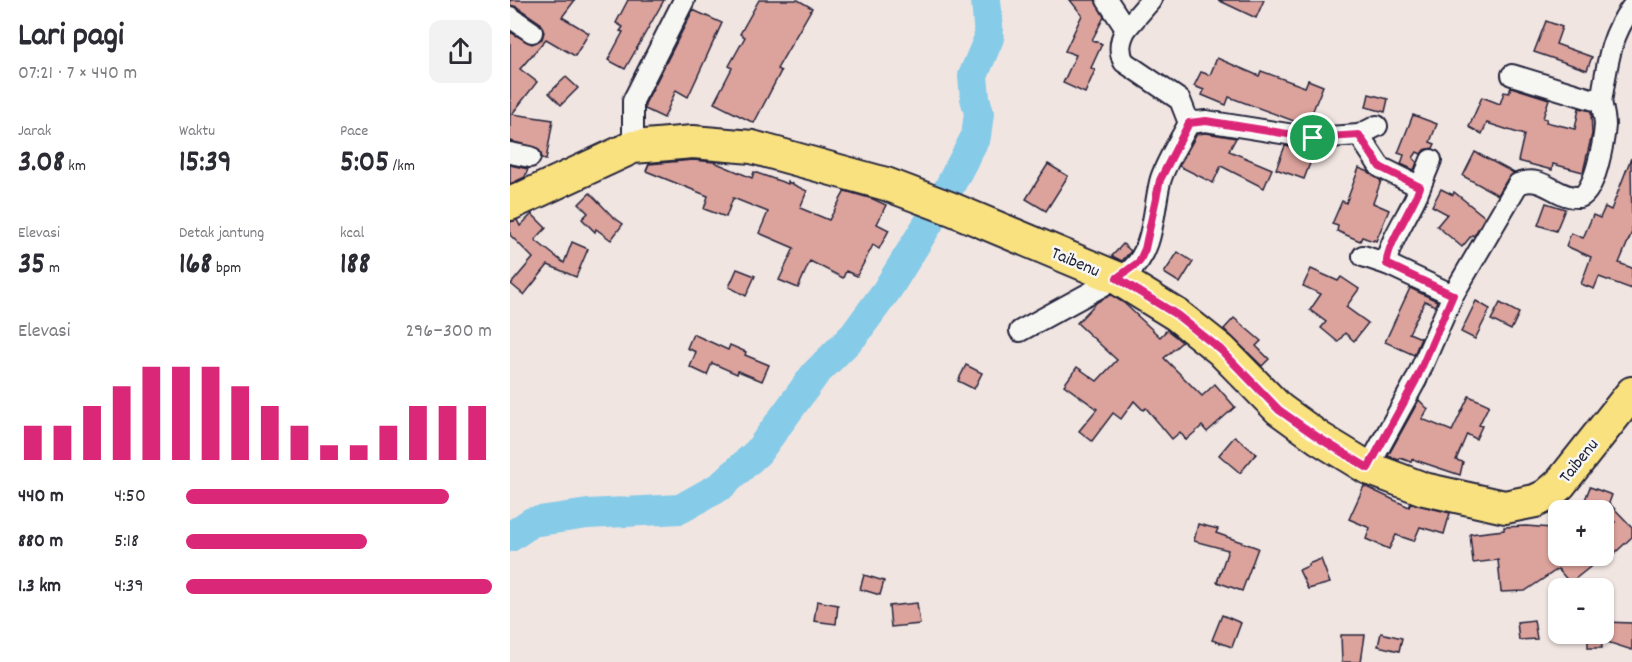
<!DOCTYPE html>
<html lang="id">
<head>
<meta charset="utf-8">
<style>
  :root { --surface:#fff; --page:#f2f2f3; --text:#2b2b33; --muted:#7c7c81; --accent:#db2777 }
  body { margin:0; font-family:Dekko,sans-serif; background:var(--page); color:var(--text); height:100vh; display:flex; flex-direction:column; font-size:22px; white-space:nowrap }
  * { box-sizing:border-box; margin:0 }
  p { font-size:20px; color:var(--muted) }
  .icon { flex:none; width:33px; height:33px; fill:none; stroke:currentColor; stroke-width:2; stroke-linecap:round; stroke-linejoin:round }
  .map { position:relative; flex:1; overflow:hidden }
  .details { display:flex; flex-direction:column; background:var(--surface); width:510px }
  .details>* { flex:none }
  .controls { position:absolute; left:1038px; top:500px; display:grid; gap:12px }
  .controls a { display:grid; place-items:center; width:66px; height:66px; border-radius:12px; background:var(--surface); box-shadow:0 2px 4px #0004; font-size:30px }
  .pin { position:absolute; display:grid; place-items:center; width:51px; height:51px; color:#fff; margin:-26px; border:3px solid #fff; border-radius:50%; box-shadow:0 2px 6px #0007 }
  .round { display:grid; place-items:center; flex:none; width:63px; height:63px; border-radius:12px; background:var(--page) }
  .headline { display:flex; align-items:center; justify-content:space-between; height:102px; padding:0 18px }
  h1 { font-size:33px; font-weight:700; line-height:45px }
  .metrics { display:grid; grid-template-columns:repeat(3,1fr); gap:9px; height:102px; padding:6px 18px }
  .metrics div { display:grid; align-content:center }
  .metrics b { font-size:30px; font-weight:700 }
  .metrics small { font-size:16px; font-weight:400 }
  .metrics p { font-size:16px }
  .chart { height:168px; padding:12px 18px }
  .chart p { display:flex; justify-content:space-between }
  .chart svg { width:100%; height:108px; margin-top:6px; stroke:var(--accent); stroke-width:6 }
  ul { padding:0 18px; list-style:none; font-size:20px }
  li { display:grid; grid-template-columns:96px 72px 1fr; align-items:center; height:45px }
  li i { height:15px; border-radius:8px; background:var(--accent) }
  main { display:flex; flex:1; min-height:0 }
  .map>svg:first-child { display:block }
</style>
</head>
<body>
<main>
<section class="details">
<div class="headline"><div><h1>Lari pagi</h1><p>07:21 · 7 × 440 m</p></div><a class="round"><svg class="icon" aria-label="share" viewBox="0 0 24 24"><path d="M12 15V3M7 8l5-5 5 5M5 13v7h14v-7"/></svg></a></div>
<div class="metrics">
<div><p>Jarak</p><b>3.08<small> km</small></b></div>
<div><p>Waktu</p><b>15:39</b></div>
<div><p>Pace</p><b>5:05<small> /km</small></b></div>
</div>
<div class="metrics">
<div><p>Elevasi</p><b>35<small> m</small></b></div>
<div><p>Detak jantung</p><b>168<small> bpm</small></b></div>
<div><p>kcal</p><b>188</b></div>
</div>
<div class="chart"><p><span>Elevasi</span>296–300 m</p>
<svg viewBox="0 0 160 44" preserveAspectRatio="none"><path d="M5 44V30M15 44V30M25 44V22M35 44V14M45 44V6M55 44V6M65 44V6M75 44V14M85 44V22M95 44V30M105 44V38M115 44V38M125 44V30M135 44V22M145 44V22M155 44V22"/></svg>
</div>
<ul>
<li><b>440 m</b>4:50<i style="width:86%"></i></li>
<li><b>880 m</b>5:18<i style="width:59%"></i></li>
<li><b>1.3 km</b>4:39<i style="width:100%"></i></li>
</ul>
</section>
<div class="map">
<svg width="1122" height="662" viewBox="0 0 1122 662">
  <rect width="100%" height="100%" fill="#f1e5e1"/>
  <filter id="ink" filterUnits="userSpaceOnUse"><feTurbulence type="fractalNoise" baseFrequency=".0167" numOctaves="2"/><feDisplacementMap in="SourceGraphic" scale="12" xChannelSelector="R" yChannelSelector="G"/><feConvolveMatrix kernelMatrix="1 2 1 2 8 2 1 2 1" color-interpolation-filters="sRGB"/></filter>
  <g filter="url(#ink)">
    <g fill="none" stroke-linecap="round" stroke-linejoin="round">
      <!-- river -->
      <polyline stroke="#86cbe8" stroke-width="30" points="0,537 22,522 78,514 170,509 211,486 248,452 305,374 344,335 377,290 431,203 466,136 469,113 465,98 463,76 479,38 476,0"/>
    </g>
    <!-- building -->
    <g fill="#dca29c" stroke="#22223b" stroke-width="1.5">
      <polygon points="0,0 65,0 52,17 79,33 65,56 36,39 10,69 27,82 2,114 43,120 36,160 32,159 31,153 27,148 0,141 0,32 22,44 32,39 34,32 29,22 7,7 0,5"/>
      <polygon points="118,0 154,0 115,69 98,60 113,32 110,31 113,27 106,23"/>
      <polygon points="249,0 288,0 302,8 267,69 271,71 244,123 204,103 222,68 219,66 235,37 230,34"/>
      <polygon points="560,0 585,0 594,17 582,40 592,44 581,68 585,70 575,93 553,83 566,55 555,51 572,15"/>
      <polygon points="708,0 754,0 746,18"/>
      <polygon points="183,10 212,23 178,97 166,90 154,118 135,109 135,104"/>
      <polygon points="1036,21 1052,27 1046,44 1082,57 1077,70 1024,52"/>
      <polygon points="707,58 749,76 751,71 795,87 798,80 813,86 797,125 784,123 784,121 719,97 716,105 692,95 694,90 684,86 691,72 700,75"/>
      <polygon points="56,77 68,88 51,105 39,93"/>
      <polygon points="1001,87 1039,99 1033,118 1037,119 1036,122 1065,129 1069,108 1081,111 1082,134 1073,172 1043,164 1042,170 1008,161 1014,135 977,123 972,134 959,127 972,97 990,104 994,92 999,93"/>
      <polygon points="859,94 878,99 875,112 856,107"/>
      <polygon points="903,115 927,124 920,142 925,144 923,148 914,150 911,154 907,152 903,158 907,162 904,170 891,164 894,155 888,153"/>
      <polygon points="696,133 726,138 719,151 762,169 754,188 711,166 703,183 669,166 687,134"/>
      <polygon points="775,146 805,150 794,179 766,169"/>
      <polygon points="965,152 1004,173 998,178 988,195 953,176"/>
      <polygon points="1121,158 1122,232 1109,263 1122,268 1122,289 1089,277 1084,289 1071,284 1081,257 1056,246 1061,233 1073,238 1083,215 1090,218 1095,207 1101,210"/>
      <polygon points="183,160 204,162 242,178 244,172 278,184 278,182 297,191 290,208 319,220 335,191 363,199 376,205 367,224 379,230 369,249 363,245 347,276 336,271 333,278 300,261 288,288 269,280 284,248 249,233 258,212 223,198 216,217 194,209 198,196 136,171 139,164"/>
      <polygon points="538,164 558,176 536,211 516,199"/>
      <polygon points="0,165 18,169 15,177 0,184"/>
      <polygon points="849,168 859,172 871,181 863,203 879,210 866,241 864,240 863,241 852,237 850,241 827,231 828,226 822,224 832,201 836,203"/>
      <polygon points="931,189 943,195 944,192 975,217 964,236 962,235 952,247 927,226 937,214 922,206"/>
      <polygon points="80,193 102,216 113,224 101,240 86,229 85,232 72,219 78,213 69,204"/>
      <polygon points="1036,203 1055,209 1046,231 1028,225"/>
      <polygon points="22,214 36,228 25,240 54,263 62,242 78,249 66,277 38,265 14,295 1,284 23,258 0,235 0,222 7,220 10,226"/>
      <polygon points="613,244 621,251 612,261 602,256"/>
      <polygon points="668,252 683,262 670,283 654,273"/>
      <polygon points="227,269 245,276 236,296 219,287"/>
      <polygon points="801,269 828,281 831,277 849,289 836,307 858,323 844,341 835,333 828,342 811,328 816,322 800,310 811,294 793,286"/>
      <polygon points="900,288 927,301 925,306 915,301 899,333 911,338 904,355 875,342"/>
      <polygon points="601,295 614,303 650,337 657,330 672,342 654,358 692,396 705,384 725,407 697,432 692,426 676,440 670,432 662,439 636,408 633,410 624,401 611,419 603,413 582,441 569,431 587,409 554,385 567,367 587,381 607,360 567,323 587,302"/>
      <polygon points="966,301 980,309 965,339 951,332"/>
      <polygon points="990,303 1009,313 1001,330 981,320"/>
      <polygon points="724,318 751,341 746,346 759,359 752,366 714,329"/>
      <polygon points="183,334 218,350 220,345 236,352 235,355 259,365 252,381 228,371 227,374 202,363 197,375 180,367 186,352 177,348"/>
      <polygon points="456,365 472,373 464,389 448,381"/>
      <polygon points="959,396 979,405 969,425 972,426 966,439 957,434 946,460 953,462 950,475 902,459 901,462 890,458 889,460 878,456 909,400 918,409 912,419 942,431"/>
      <polygon points="725,436 746,454 730,473 709,455"/>
      <polygon points="854,486 899,507 901,503 940,513 934,534 910,527 904,541 886,535 879,549 856,539 860,528 839,519"/>
      <polygon points="1080,487 1102,495 1099,503 1122,527 1122,537 1094,563 1094,556 1060,583 1048,569 1015,591 991,592 988,560 963,563 960,534 994,530 994,527 1016,526 1042,528 1040,555 1094,555 1094,533 1105,522 1094,517 1094,510 1071,510"/>
      <polygon points="688,524 708,529 706,533 748,548 732,591 707,582 718,550 684,541"/>
      <polygon points="811,559 820,583 798,589 789,570 798,566 798,564"/>
      <polygon points="354,575 374,581 370,595 350,589"/>
      <polygon points="307,601 328,605 326,624 304,621"/>
      <polygon points="407,603 410,624 381,627 379,606"/>
      <polygon points="712,615 731,623 722,647 702,640"/>
      <polygon points="1024,620 1027,639 1009,640 1007,622"/>
      <polygon points="1094,622 1122,623 1122,650 1094,641"/>
      <polygon points="871,633 892,638 889,651 868,646"/>
      <polygon points="1078,633 1091,633 1092,648 1078,648"/>
      <polygon points="831,635 855,635 851,662 832,662"/>
    </g>
    <g fill="none" stroke-linecap="round" stroke-linejoin="round">
      <!-- street casing -->
      <g stroke="#22223b" stroke-width="24">
        <g id="street">
          <path d="M597,0l19,29c-6,11 -8,21 -2,33l56,38 9,23"/>
          <polyline points="0,17 22,32"/>
          <polyline points="616,29 641,0"/>
          <path d="M1091,102c6,-35 8,-65 31,-95"/>
          <path d="M849,135l21,32 40,20c-6,20 -35,59 -33,77l66,31"/>
          <polyline points="123,147 123,101 174,0"/>
          <polyline points="0,153 20,157"/>
          <polyline points="910,187 921,160"/>
          <polyline points="853,256 877,264"/>
          <path d="M510,331l108,-59c26,-19 25,-61 32,-90 4,-17 21,-43 29,-59l17,-2 107,17 46,-3 18,-9"/>
          <path d="M858,468l48,-88 37,-85 65,-111c25,-11 38,15 61,13 16,-2 25,-58 26,-72 0,-7 -2,-15 -4,-23l-89,-27"/>
        </g>
      </g>
      <!-- primary casing -->
      <g stroke="#22223b" stroke-width="36">
        <polyline id="primary" points="0,204 123,147 183,142 242,147 376,184 442,209 607,278 667,315 711,350 769,409 809,438 858,468 914,489 995,507 1025,501 1036,496 1050,484 1122,393"/>
      </g>
      <!-- street -->
      <use href="#street" stroke="#f6f6f2" stroke-width="20"/>
      <!-- primary -->
      <use href="#primary" stroke="#fae180" stroke-width="32"/>
    </g>
  </g>
  <g fill="none" stroke-linecap="round" stroke-linejoin="round" filter="url(#ink)">
    <!-- route casing -->
    <g stroke="#fff" stroke-width="12">
      <path id="route" d="M696,121l107,17 46,-3 21,32 40,20c-6,19 -35,60 -33,77l66,31 -37,85 -48,88 -49,-30 -40,-28 -58,-60 -44,-35 -60,-37 22,-16 6,-13 15,-69 29,-57z"/>
    </g>
    <!-- route -->
    <use href="#route" stroke="#db2777" stroke-width="8"/>
  </g>
  <g text-anchor="middle" stroke-width="5" stroke-linejoin="round" paint-order="stroke">
    <!-- street labels -->
    <g font-size="18" fill="#22223b" stroke="#f6f6f2">
      <text transform="translate(566 261) rotate(23)" y="6">Taibenu</text>
      <text transform="translate(1068 460) rotate(-51)" y="6">Taibenu</text>
    </g>
  </g>
</svg>
<div class="controls">
<a>+</a>
<a>−</a>
</div>
<div class="pin" style="left:803px;top:138px;background:#1e9e55"><svg class="icon" aria-label="arrive" viewBox="0 0 24 24"><path d="M6 21V4h12l-3 4 3 4H6"/></svg></div>
</div>
</main>
</body>
</html>
